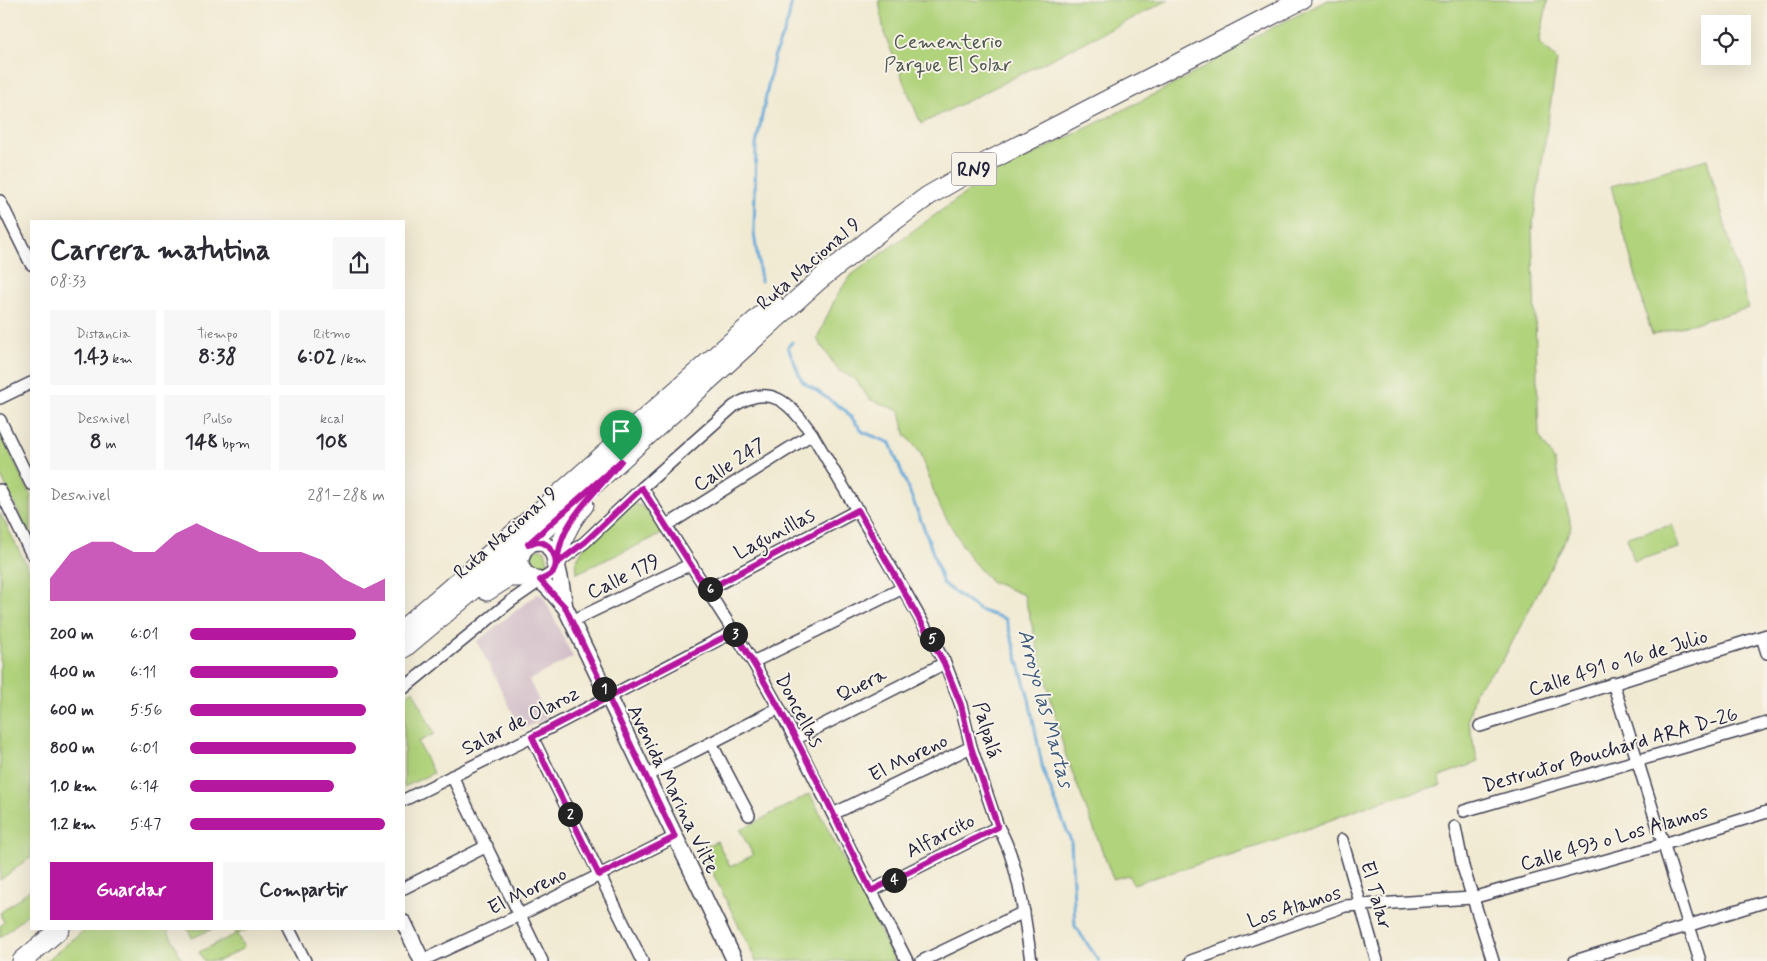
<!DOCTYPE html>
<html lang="es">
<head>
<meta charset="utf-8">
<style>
  :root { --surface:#fff; --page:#f7f7f7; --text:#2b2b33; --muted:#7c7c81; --accent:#b5179e }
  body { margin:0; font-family:Mynerve,sans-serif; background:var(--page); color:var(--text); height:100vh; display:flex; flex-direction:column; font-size:19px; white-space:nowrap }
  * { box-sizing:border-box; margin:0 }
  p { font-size:16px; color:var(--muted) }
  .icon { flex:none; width:28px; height:28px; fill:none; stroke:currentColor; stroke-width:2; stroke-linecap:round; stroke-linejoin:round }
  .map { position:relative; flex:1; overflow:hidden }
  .details { position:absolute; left:30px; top:220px; width:375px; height:710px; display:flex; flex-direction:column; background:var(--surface); border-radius:0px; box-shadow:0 5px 20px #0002 }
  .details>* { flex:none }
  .buttons { position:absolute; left:1701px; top:15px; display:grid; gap:10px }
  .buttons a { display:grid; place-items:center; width:50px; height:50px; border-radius:0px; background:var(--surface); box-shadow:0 5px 20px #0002; font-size:25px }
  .pin { position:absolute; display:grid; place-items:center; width:42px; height:42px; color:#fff; margin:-51px -21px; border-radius:50% 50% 50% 0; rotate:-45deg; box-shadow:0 0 5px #0007 }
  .pin .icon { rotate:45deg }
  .km { position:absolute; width:25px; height:25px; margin:-12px; border-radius:50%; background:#222; color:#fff; font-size:14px; line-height:25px; text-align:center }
  .round { display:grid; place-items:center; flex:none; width:52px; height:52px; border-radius:0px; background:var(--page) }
  .headline { display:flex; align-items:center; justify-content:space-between; height:85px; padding:0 20px }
  h1 { font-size:28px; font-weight:800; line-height:38px }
  .stats { display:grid; grid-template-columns:repeat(3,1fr); gap:8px; height:85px; padding:5px 20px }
  .stats div { display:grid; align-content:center; border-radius:0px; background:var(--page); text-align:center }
  .stats b { font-size:21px; font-weight:800 }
  .stats small { font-size:14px; font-weight:400 }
  .stats p { font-size:14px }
  .chart { height:140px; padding:10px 20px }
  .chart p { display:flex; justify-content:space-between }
  .chart svg { width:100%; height:90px; margin-top:5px; fill:var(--accent); opacity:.7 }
  .action { display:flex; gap:10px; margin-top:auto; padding:10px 20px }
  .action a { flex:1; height:58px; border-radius:0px; background:var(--accent); color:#fff; font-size:20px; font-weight:800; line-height:58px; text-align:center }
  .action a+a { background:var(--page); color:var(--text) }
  ul { padding:0 20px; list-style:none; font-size:16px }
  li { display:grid; grid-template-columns:80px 60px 1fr; align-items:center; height:38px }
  li i { height:12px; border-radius:6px; background:var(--accent) }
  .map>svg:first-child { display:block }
</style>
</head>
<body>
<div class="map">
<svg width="1767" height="961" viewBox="0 0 1767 961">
  <rect width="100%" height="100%" fill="#f7f3e8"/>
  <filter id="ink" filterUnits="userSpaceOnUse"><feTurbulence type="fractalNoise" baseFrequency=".02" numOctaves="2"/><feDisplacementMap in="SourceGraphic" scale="10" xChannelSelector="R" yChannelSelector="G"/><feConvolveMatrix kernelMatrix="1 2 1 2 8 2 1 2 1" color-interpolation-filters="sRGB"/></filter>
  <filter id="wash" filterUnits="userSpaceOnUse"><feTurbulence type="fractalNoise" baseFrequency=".0096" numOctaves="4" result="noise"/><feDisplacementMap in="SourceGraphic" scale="20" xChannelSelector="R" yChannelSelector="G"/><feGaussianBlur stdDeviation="1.12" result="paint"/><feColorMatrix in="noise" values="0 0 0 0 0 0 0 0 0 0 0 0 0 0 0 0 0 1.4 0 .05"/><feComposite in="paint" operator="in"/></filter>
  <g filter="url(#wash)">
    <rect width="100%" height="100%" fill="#f1ead3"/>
    <!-- industrial -->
    <polygon fill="#d1bdc8" points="537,594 543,596 573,657 529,680 547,718 521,730 477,641"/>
    <!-- green -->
    <g fill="#b1d37b" stroke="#6a7a5b">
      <polygon points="879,0 1169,0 921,124 884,33"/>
      <polygon points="1328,0 1548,0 1539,43 1557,60 1532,230 1539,435 1554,460 1572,527 1502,662 1475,690 1468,720 1478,762 1440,776 1441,785 1378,802 1275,841 1133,884 1128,875 1113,879 1065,753 1024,595 990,581 970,558 938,504 921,454 905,434 900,411 869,399 856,380 838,370 817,339 835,299 850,276 988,177 1177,83 1262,33"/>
      <polygon points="1707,159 1748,308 1652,335 1611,186"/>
      <polygon points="0,433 31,496 31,538 0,474"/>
      <path d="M631,504c19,1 22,15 31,30l-85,39 -1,-12 8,-14z"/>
      <polygon points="0,513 31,574 31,857 0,880"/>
      <polygon points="1672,525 1679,548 1634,561 1627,537"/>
      <path d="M538,548l7,3 4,15c-5,8 -10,7 -18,6l-6,-15z"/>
      <polygon points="413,690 434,734 418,742 433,773 404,787 404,697"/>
      <polygon points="810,794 895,961 756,961 701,849 717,841 730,867 753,855 740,830"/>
      <polygon points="31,889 31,911 0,938 0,926 4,922 0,913"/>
      <polygon points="86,929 167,929 183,961 46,961"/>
      <polygon points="188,929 212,929 192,938"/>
      <polygon points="234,929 248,929 237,934 244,948 218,961 204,961 199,952 236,934"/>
    </g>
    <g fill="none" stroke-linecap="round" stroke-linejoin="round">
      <!-- stream -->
      <g stroke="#63a8d9" stroke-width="3">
        <polyline points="761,281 754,233 756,145 774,57 788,21 792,0"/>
        <polyline points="792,342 788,347 802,381 846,411 863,432 890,443 928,538 943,584 979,610 1006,619 1029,699 1043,770 1071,841 1075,926 1099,961"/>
      </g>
    </g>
  </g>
  <g filter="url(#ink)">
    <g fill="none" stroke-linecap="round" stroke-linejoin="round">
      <!-- minor casing -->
      <g stroke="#414052" stroke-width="14">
        <g id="minor">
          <polyline points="0,201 31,264"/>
          <polyline points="0,398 31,383"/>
          <polyline points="0,420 31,484"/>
          <polyline points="642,488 753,662 779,708 907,961"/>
          <polyline points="0,490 31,553"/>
          <polyline points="666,526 812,434"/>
          <polyline points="707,590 858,510"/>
          <polyline points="572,621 691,564"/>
          <polyline points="1762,637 1767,653"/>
          <polyline points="753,662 903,588"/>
          <polyline points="1613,683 1700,961"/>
          <path d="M404,688l107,-87 42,-29 3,-8 29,-22 57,-54 92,-82c37,-24 56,-3 78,28l91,154 42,75 16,42 10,42 27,80c21,34 27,94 33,134"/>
          <polyline points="1480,726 1767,635"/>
          <polyline points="532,737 642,961"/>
          <polyline points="795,739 945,663"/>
          <polyline points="711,743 749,815"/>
          <polyline points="452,776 542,961"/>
          <polyline points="646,776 779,708"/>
          <polyline points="404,800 532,737 733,632"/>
          <polyline points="1464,811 1767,723"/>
          <polyline points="833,814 971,747"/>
          <polyline points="1455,827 1463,867 1493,961"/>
          <polyline points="1342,840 1377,961"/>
          <polyline points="404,888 487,846"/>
          <polyline points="871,891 998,827"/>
          <polyline points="289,929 305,961"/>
          <polyline points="421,961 520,915 675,837"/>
          <polyline points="922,961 1024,912"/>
          <polyline points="1191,961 1345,906 1472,898 1664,844 1767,812"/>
          <polyline points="1575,961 1767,901"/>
        </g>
      </g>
      <!-- tertiary casing -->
      <g stroke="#414052" stroke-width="18">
        <g id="tertiary">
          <path d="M565,607c-8,-8 -16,-20 -25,-26 -3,-3 -8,-3 -11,-5 -13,-10 -8,-22 -1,-32 4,-1 9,-2 12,-2 19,4 22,50 25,65l170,354"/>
          <polyline points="404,923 422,961"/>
        </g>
      </g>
      <!-- primary casing -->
      <g stroke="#414052" stroke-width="21">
        <g id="primary">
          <path d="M556,564c5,-23 12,-41 28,-59"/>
          <polyline points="487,591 509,577 529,577"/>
          <polyline points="404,628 547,505 774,304"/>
          <polyline points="404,648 528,544 819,280 879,232 928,196 985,163 1301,0"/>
          <polyline points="22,961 60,929"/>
        </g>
      </g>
      <!-- minor -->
      <use href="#minor" stroke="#fff" stroke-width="11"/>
      <!-- tertiary -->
      <use href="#tertiary" stroke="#fff" stroke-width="15"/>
      <!-- primary -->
      <use href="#primary" stroke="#fff" stroke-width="19"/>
    </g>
  </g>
  <g fill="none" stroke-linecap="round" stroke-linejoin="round" filter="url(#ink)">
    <!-- route casing -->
    <g stroke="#fff" stroke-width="10">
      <path id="route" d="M621,461l-93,83c4,-1 9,-2 13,-2 11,3 19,20 12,30 -3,4 -8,6 -13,8l25,27 110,230 -76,38 -67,-138 202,-105c53,82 94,171 137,259l127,-64 -27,-80 -10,-42 -17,-42 -86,-153 -151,80 -65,-102 -57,54 -29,22c2,-9 4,-19 7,-27 11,-27 40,-53 58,-76"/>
    </g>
    <!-- route -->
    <use href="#route" stroke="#b5179e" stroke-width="6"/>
  </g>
  <g text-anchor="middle" stroke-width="4" stroke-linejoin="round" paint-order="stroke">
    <!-- shield labels -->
    <rect fill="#f7f3e8" stroke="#62616f" stroke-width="1" x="951.5" y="152.5" width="45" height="33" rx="4"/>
    <g font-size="19" font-weight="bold" fill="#22223b">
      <text x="974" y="176">RN9</text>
    </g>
    <!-- park labels -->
    <g font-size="20" fill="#4d574e" stroke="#f7f3e8">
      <text x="948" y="48">Cementerio<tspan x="948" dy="23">Parque El Solar</tspan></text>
    </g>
    <!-- street labels -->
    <g font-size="20" fill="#22223b" stroke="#f7f3e8">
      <text transform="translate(808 263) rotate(-41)" y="7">Ruta Nacional 9</text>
      <text transform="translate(729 464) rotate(-33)" y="7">Calle 247</text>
      <text transform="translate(505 532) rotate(-41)" y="7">Ruta Nacional 9</text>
      <text transform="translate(774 533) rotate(-28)" y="7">Lagunillas</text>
      <text transform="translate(623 576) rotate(-26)" y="7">Calle 179</text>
      <text transform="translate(1618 662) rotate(-17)" y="7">Calle 491 o 16 de Julio</text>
      <text transform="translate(861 684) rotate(-27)" y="7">Quera</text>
      <text transform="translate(800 710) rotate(62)" y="7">Doncellas</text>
      <text transform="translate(520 720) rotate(-27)" y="7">Salar de Olaroz</text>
      <text transform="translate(988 730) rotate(74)" y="7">Palpalá</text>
      <text transform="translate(1610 749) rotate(-16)" y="7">Destructor Bouchard ARA D-26</text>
      <text transform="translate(908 757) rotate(-26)" y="7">El Moreno</text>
      <text transform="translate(674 789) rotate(64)" y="7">Avenida Marina Vilte</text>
      <text transform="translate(940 835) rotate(-27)" y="7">Alfarcito</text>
      <text transform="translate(1614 837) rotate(-16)" y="7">Calle 493 o Los Alamos</text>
      <text transform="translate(527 890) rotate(-26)" y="7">El Moreno</text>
      <text transform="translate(1377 895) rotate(74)" y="7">El Talar</text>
      <text transform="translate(1294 906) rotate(-18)" y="7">Los Alamos</text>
    </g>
    <!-- water labels -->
    <g font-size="21" font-style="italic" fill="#3c587a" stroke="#f7f3e8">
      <text transform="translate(1046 708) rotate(75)" y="7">Arroyo las Martas</text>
    </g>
  </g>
</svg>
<div class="buttons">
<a><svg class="icon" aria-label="locate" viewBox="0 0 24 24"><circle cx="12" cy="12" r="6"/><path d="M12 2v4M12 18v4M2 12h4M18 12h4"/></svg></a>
</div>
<div class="pin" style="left:621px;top:461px;background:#1e9e55"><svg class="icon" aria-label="arrive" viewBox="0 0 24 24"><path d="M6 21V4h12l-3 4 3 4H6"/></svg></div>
<b class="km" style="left:604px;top:689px">1</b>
<b class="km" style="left:570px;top:814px">2</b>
<b class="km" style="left:735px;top:634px">3</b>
<b class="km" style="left:894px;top:880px">4</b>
<b class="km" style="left:932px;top:639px">5</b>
<b class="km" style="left:710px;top:589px">6</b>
<section class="details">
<div class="headline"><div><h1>Carrera matutina</h1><p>08:33</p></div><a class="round"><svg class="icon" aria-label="share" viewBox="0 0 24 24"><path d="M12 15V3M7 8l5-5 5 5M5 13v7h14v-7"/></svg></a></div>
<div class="stats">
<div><p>Distancia</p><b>1.43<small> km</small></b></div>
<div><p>Tiempo</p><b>8:38</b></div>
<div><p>Ritmo</p><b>6:02<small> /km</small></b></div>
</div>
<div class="stats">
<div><p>Desnivel</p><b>8<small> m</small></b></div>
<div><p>Pulso</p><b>148<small> bpm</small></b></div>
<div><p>kcal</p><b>108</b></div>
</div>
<div class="chart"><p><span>Desnivel</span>281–288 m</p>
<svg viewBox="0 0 160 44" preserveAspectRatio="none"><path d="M0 44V33L10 20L20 15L30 15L40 20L50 20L60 11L70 6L80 11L90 15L100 20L110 20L120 20L130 24L140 33L150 38L160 33V44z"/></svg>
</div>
<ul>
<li><b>200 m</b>6:01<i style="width:85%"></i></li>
<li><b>400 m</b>6:11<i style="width:76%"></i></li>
<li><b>600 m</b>5:56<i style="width:90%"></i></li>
<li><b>800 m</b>6:01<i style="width:85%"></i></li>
<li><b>1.0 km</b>6:14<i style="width:74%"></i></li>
<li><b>1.2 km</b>5:47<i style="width:100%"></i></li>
</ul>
<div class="action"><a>Guardar</a><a>Compartir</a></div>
</section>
</div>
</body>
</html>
